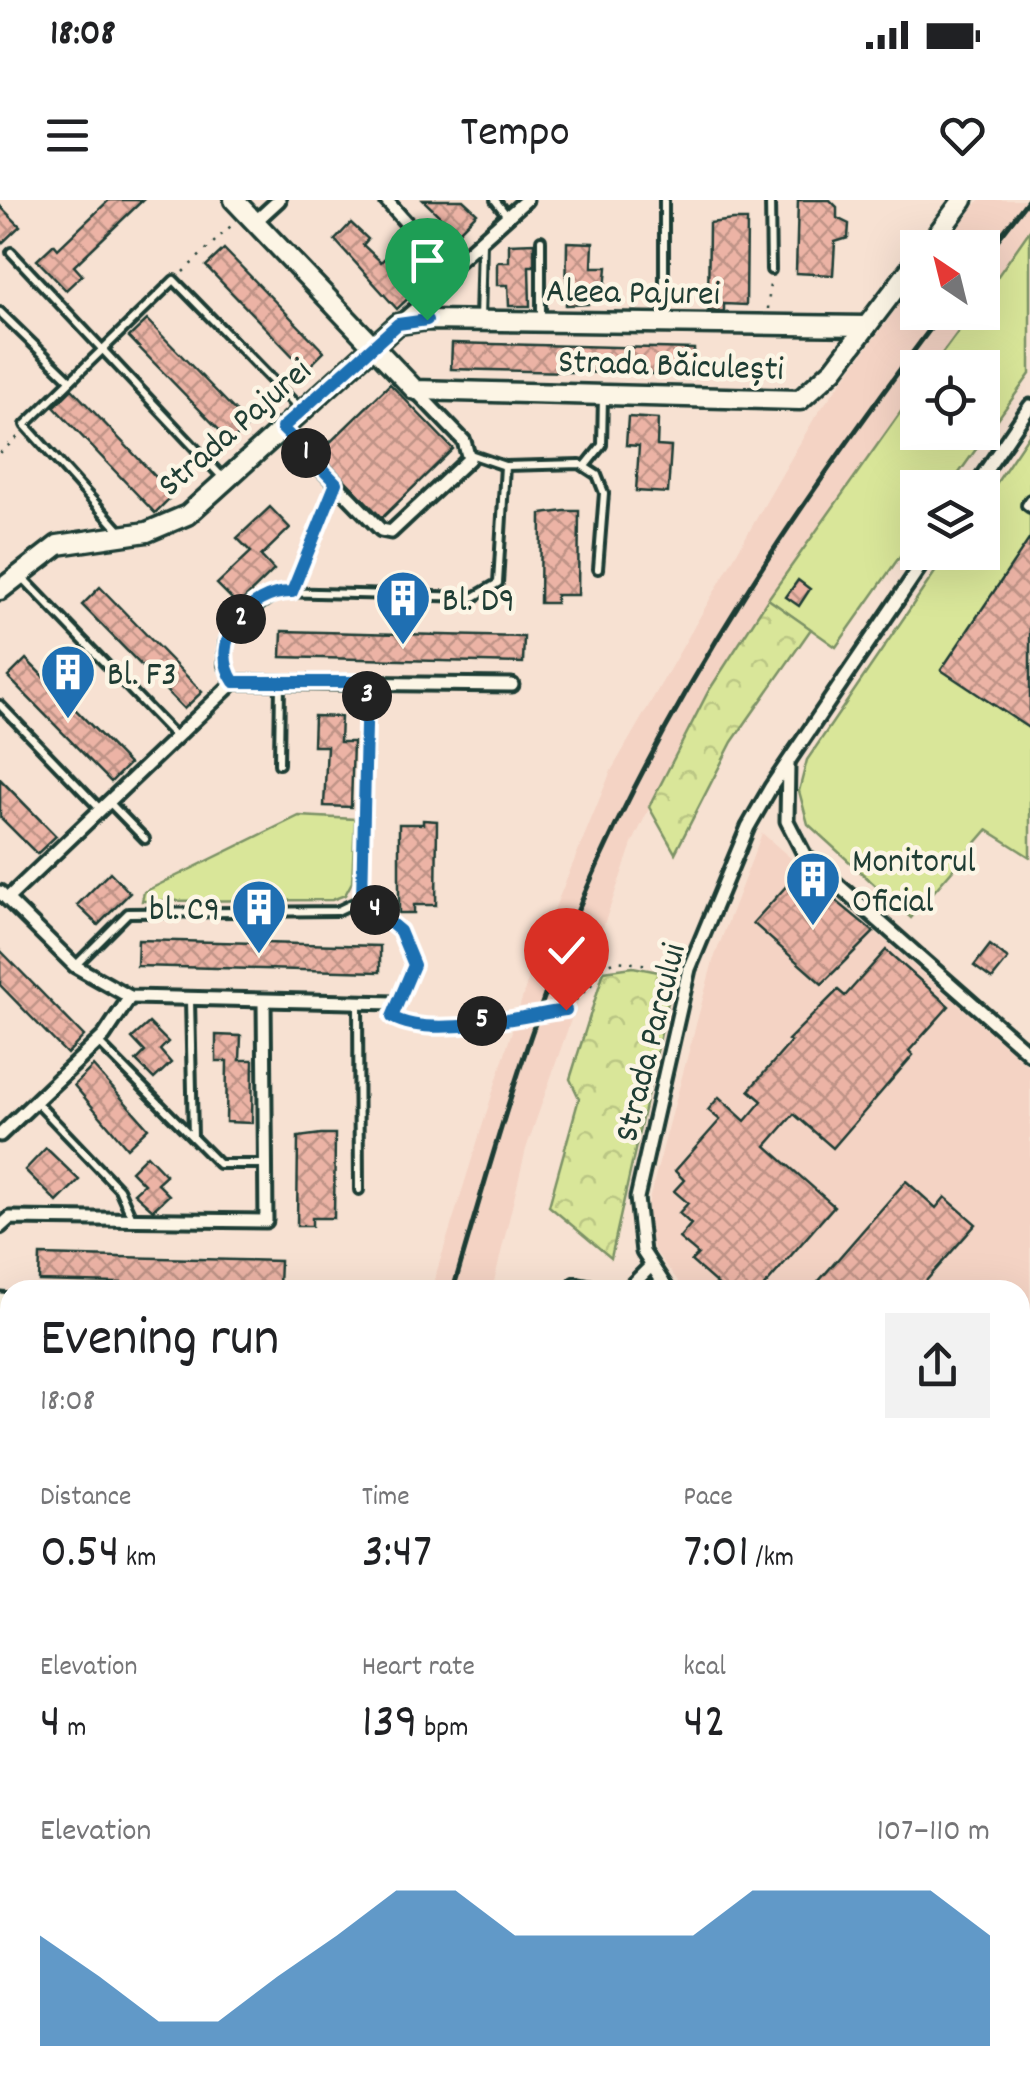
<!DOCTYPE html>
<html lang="en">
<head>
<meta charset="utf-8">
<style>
  :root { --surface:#fff; --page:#f2f2f2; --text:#202124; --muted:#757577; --accent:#1f6fb2 }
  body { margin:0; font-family:Dekko,sans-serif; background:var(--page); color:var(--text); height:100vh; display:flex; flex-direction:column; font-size:38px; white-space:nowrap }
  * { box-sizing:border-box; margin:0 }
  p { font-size:32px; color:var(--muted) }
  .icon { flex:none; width:55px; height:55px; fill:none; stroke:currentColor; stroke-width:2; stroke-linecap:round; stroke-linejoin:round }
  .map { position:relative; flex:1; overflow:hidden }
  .side { position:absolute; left:0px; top:1080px; width:1030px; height:812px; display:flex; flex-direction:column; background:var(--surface); border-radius:30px 30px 0 0; box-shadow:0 10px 40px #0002 }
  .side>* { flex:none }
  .needle { width:65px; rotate:325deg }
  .fabs { position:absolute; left:900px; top:30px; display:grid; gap:20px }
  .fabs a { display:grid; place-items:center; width:100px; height:100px; border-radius:0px; background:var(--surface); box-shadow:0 10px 40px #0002; font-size:50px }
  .pin { position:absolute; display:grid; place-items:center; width:85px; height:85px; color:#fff; margin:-102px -42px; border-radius:50% 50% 50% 0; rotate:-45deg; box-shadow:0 0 10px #0007 }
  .pin .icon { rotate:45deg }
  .km { position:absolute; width:50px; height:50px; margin:-25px; border-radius:50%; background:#222; color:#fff; font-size:28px; line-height:50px; text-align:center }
  .round { display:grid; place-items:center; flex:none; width:105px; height:105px; border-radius:0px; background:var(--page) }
  .overview { display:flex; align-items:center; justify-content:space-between; height:170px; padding:0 40px }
  h1 { font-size:55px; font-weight:600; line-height:75px }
  .metrics { display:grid; grid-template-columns:repeat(3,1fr); gap:15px; height:170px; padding:10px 40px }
  .metrics div { display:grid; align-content:center }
  .metrics b { font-size:50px; font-weight:600 }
  .metrics small { font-size:28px; font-weight:400 }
  .metrics p { font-size:28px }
  .chart { height:280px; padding:20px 40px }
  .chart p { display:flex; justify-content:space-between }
  .chart svg { width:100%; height:180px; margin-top:10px; fill:var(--accent); opacity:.7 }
  .status { display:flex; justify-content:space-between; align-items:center; height:70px; padding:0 50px; background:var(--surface); direction:ltr }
  .status svg { height:28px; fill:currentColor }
  header { display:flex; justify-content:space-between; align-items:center; height:130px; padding:0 40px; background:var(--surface); font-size:45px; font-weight:600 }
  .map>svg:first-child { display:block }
</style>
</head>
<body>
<div class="status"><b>18:08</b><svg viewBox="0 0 49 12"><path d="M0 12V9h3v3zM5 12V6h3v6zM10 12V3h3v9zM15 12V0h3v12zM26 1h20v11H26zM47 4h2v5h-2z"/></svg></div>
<header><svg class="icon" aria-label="menu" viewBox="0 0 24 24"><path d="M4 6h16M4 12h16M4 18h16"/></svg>Tempo<svg class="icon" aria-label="heart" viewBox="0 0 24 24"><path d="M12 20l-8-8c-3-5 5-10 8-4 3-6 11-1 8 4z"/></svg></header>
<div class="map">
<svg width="1030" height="1891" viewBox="0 0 1030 1891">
  <defs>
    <pattern id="industrial-furrows" width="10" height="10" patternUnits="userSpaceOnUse" patternTransform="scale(2.5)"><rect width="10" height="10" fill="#f4d3c4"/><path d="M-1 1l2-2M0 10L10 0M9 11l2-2" fill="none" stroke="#d1b6a9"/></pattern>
    <pattern id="forest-crowns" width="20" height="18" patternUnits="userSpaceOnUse" patternTransform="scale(2.5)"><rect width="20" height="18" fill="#d9e699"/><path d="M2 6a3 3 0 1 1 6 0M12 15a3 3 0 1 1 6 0" fill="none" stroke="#bac684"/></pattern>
    <pattern id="building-cross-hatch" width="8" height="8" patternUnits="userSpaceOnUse" patternTransform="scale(2.5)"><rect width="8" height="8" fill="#ecb3a5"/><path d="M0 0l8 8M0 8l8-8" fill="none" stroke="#bf9387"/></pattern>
  </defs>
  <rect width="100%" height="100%" fill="#f7e1d2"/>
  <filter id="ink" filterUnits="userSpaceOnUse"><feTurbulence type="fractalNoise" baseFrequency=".01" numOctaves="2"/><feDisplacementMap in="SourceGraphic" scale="20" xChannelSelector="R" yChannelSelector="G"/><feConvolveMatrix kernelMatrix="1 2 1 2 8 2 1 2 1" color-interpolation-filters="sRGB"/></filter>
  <g filter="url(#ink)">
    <!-- built -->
    <g fill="#f4d3c4">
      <polygon points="979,0 1030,0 1030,30 983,97 982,48 943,48"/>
      <polygon points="917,81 918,112 972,113 932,167 918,168 917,189 768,399 678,548 632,644 526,949 492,1090 431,1090 537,751 611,571 815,217"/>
      <polygon points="762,633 1030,867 1030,1132 1020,1123 1020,1090 685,1090 654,1050 645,1015 713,761"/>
      <polygon points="219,1883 295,1883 293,1891 217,1891"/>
    </g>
    <!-- industrial -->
    <g fill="url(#industrial-furrows)">
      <polygon points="0,1303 10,1309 10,1882 208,1883 205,1891 0,1891"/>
      <polygon points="1020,1404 1030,1413 1030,1891 759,1891 767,1882 1020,1882"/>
    </g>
    <!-- green -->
    <g fill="#d9e699" stroke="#7c9266" stroke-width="2.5">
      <polygon points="1030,30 1030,174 949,287 918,288 917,332 836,447 768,399 917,189 918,232 982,232 982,168 932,167 972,113 982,112 983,97"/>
      <polygon points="1030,233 1030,657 987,630 911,718 808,624 799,591 807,560 948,353 982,352 983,303"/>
      <polygon points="299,616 355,619 352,682 345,695 332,700 142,701 144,692"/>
      <polygon points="713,1883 767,1883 759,1891 723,1891"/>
    </g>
    <!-- forest -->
    <g fill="url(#forest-crowns)" stroke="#7c9266" stroke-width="2.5">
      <polygon points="768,399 811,429 732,542 675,653 649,607 708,492"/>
      <polygon points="633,767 674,775 611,1058 549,1006 579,898 570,879 604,771"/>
      <polygon points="295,1882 420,1883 422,1891 292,1891"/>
      <polygon points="713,1882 723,1891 665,1891 642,1886 630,1891 551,1891 539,1883"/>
    </g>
    <!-- building -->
    <g fill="url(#building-cross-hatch)" stroke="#1f3d34" stroke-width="2.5">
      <polygon points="109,0 143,0 74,66 82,75 66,90 37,60 54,44 58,49"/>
      <polygon points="423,0 463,0 477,13 457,33"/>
      <polygon points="798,0 830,0 837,7 837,18 849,24 848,38 835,42 833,75 796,73"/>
      <polygon points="0,6 20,26 0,45"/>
      <polygon points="733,20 747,20 746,105 724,104 724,112 708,111 709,23"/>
      <polygon points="351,23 368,39 363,45 381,62 387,56 418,89 397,109 335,40"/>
      <polygon points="567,42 593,43 592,67 607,67 605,89 588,89 588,104 566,105"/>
      <polygon points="534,43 534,66 529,66 530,106 509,106 508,85 497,85 497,62 509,62 509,44"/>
      <polygon points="224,49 324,152 306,170 206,66"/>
      <polygon points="147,120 249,225 231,242 129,137"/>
      <polygon points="452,143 694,149 694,175 451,169"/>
      <polygon points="390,184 453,249 382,318 319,253"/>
      <polygon points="72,189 173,295 155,313 54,207"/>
      <polygon points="628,217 658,219 657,246 671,247 668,293 636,291 639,246 626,245"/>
      <polygon points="270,307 290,328 261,356 274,370 238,405 217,384 251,352 237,338"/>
      <polygon points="565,311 579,311 578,395 556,395 556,403 540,403 541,314"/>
      <polygon points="1030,338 1030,529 941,470"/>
      <polygon points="798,380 810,389 799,406 786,397"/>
      <polygon points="100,387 202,492 184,509 82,405"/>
      <polygon points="282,431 524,437 523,463 281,457"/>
      <polygon points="26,459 129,564 111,582 8,477"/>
      <polygon points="314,516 341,517 340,542 353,542 351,607 324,606 327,546 313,546"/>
      <polygon points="0,579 56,636 37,654 0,617"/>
      <polygon points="423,620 437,621 436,705 414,705 414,713 399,713 399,624 423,624"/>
      <polygon points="800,671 874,732 822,784 753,723"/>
      <polygon points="110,672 130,693 98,725 77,705"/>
      <polygon points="138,740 380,746 380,772 137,766"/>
      <polygon points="990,745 1008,759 992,779 974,766"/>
      <polygon points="0,750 84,836 67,854 0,785"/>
      <polygon points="886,750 949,806 909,851 913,855 833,948 794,914 766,946 834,1006 761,1090 724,1090 691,1061 698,1054 679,1038 691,1024 679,1013 688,1003 674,991 684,980 675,971 720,920 708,910 719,897 745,921 762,901 749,890 791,842 788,840 838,790 845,796"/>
      <polygon points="149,823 168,842 160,850 171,863 154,879 136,861 145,852 132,838"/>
      <polygon points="216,835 241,836 240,860 253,860 252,923 226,922 227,861 216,861"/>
      <polygon points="93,866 148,928 127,948 74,885"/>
      <polygon points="321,934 335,934 334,1018 312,1018 312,1026 297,1026 298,937"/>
      <polygon points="46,948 79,980 57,1002 25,970"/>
      <polygon points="147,955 166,975 157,983 169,995 153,1010 134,993 144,984 131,971"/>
      <polygon points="906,981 936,1008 945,997 976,1024 918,1090 811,1090"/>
      <polygon points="40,1055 280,1061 279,1087 39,1081"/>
    </g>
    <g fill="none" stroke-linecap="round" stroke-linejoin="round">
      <!-- lane casing -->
      <g stroke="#1f3d34" stroke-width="14">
        <g id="lane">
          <polyline points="495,0 508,17"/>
          <polyline points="770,0 771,70"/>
          <polyline points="541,40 541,121"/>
          <polyline points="11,52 225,280"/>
          <polyline points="0,112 69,179"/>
          <polyline points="664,119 664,0"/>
          <polyline points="480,120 482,42"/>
          <polyline points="470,254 505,266 580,264 597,275 604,293 598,369"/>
          <polyline points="586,265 602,245 603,197"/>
          <polyline points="1030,299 1026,305 1030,308"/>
          <polyline points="120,331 25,225 174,80 300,209"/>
          <polyline points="23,378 176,537"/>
          <polyline points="234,481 223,465 224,443 234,424 278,392 474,397 498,383 505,266"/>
          <polyline points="0,505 100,609"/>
          <polyline points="279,564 280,481"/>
          <polyline points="110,603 145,639"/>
          <polyline points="76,765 128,713 337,711 362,699 367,482"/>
          <polyline points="190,800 193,937"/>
          <polyline points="358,803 359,990"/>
          <polyline points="98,842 219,964 264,964"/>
          <polyline points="36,902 119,989 132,1018"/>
          <polyline points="0,1139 1,1100"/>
          <polyline points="0,1186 10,1194"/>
          <polyline points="0,1358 10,1362"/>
          <polyline points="612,1882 621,1891"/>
          <polyline points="39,1891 43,1882"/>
        </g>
      </g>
      <!-- street casing -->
      <g stroke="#1f3d34" stroke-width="19">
        <g id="street">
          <polyline points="386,0 448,70 435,92 400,122"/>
          <polyline points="255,22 279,0"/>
          <polyline points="448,70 526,0"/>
          <polyline points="282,228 381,330 391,332 469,259 464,241 415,190"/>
          <polyline points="974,288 1030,206"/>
          <polyline points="788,565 787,621 805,656 1030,854"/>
          <polyline points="0,692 75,766 130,797 395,803"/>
          <polyline points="7,699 234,482 512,485"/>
          <polyline points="0,935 104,836 130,797"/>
          <polyline points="0,1027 10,1018 266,1021 264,801"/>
          <polyline points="574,1090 575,1084 606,1090"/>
          <polyline points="627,1090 650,1067"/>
          <polyline points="668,1090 643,1052 637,998 689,769 748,627 771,587 930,352"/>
          <polyline points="0,1099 10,1100"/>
          <polyline points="1020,1210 1030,1219"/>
          <polyline points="0,1263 10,1263"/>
          <polyline points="1020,1404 1030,1413"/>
        </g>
      </g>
      <!-- secondary casing -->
      <g stroke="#1f3d34" stroke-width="25">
        <g id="secondary">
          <polyline points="234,0 415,190 800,200 834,169 918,59"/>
          <polyline points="927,48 963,0"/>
          <polyline points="0,390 58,345 147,332 187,315 398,124 427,120 867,126"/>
        </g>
      </g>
      <!-- path -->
      <g stroke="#1f3d34" stroke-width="2.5" stroke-dasharray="2.5 8" stroke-linecap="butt">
        <polyline points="183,72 235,22"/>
        <polyline points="768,109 770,82"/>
        <polyline points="0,253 21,234"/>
        <polyline points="298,379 330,299"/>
        <path d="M370,706c29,24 57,49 32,87"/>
        <polyline points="394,818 407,826 440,827 566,810 594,782 602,767 616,761 675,768"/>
        <polyline points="774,1882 776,1891"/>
      </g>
      <!-- lane -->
      <use href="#lane" stroke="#fcf5e5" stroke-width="6"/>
      <!-- street -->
      <use href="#street" stroke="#fcf5e5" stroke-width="11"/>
      <!-- secondary -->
      <use href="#secondary" stroke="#fcf5e5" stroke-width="18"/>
      <!-- rail -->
      <g stroke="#1f3d34" stroke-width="5">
        <polyline points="982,60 1028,0"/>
        <path d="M453,1090c39,-133 77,-269 132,-397 90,-209 221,-400 358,-581"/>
        <polyline points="243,1891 245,1882"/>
      </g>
    </g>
  </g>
  <g fill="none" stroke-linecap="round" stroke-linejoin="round" filter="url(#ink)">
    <!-- route casing -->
    <g stroke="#fff" stroke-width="20">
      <path id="route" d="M427,120l-29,4 -116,104 54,55 -44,109c-44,-1 -85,50 -58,90h133l-5,217 38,32 14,34 -22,52c40,23 128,-1 174,-7"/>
    </g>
    <!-- route -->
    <use href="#route" stroke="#1f6fb2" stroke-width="12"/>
  </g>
  <!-- icons -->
  <defs>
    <g id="building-pin" transform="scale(2.875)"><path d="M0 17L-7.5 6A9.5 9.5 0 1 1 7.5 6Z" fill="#1f6fb2" stroke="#fcf5e5"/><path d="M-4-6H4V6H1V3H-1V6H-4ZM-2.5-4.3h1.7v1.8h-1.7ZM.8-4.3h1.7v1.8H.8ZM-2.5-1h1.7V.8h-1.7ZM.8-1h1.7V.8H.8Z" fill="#fff"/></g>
  </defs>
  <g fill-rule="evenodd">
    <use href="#building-pin" x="403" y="398"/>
    <use href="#building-pin" x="68" y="472"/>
    <use href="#building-pin" x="813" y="679"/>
    <use href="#building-pin" x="259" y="707"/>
  </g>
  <g text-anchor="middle" stroke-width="9" stroke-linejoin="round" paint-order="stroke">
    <!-- street labels -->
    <g font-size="35" fill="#1f3d34" stroke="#fcf5e5">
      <text transform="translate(633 90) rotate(1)" y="12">Aleea Pajurei</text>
      <text transform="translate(671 163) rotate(2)" y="12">Strada Băiculești</text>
      <text transform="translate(233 226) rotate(-41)" y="12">Strada Pajurei</text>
      <text transform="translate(648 842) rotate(-76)" y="12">Strada Parcului</text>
    </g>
    <!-- poi labels -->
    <g font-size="35" fill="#1f3d34" stroke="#fcf5e5" text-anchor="start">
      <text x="442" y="410">Bl. D9</text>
      <text x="107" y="484">Bl. F3</text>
      <text x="852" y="671">Monitorul<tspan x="852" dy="40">Oficial</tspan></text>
      <text x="220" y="719" text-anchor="end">bl. C9</text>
    </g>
  </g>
</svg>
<div class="fabs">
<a><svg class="needle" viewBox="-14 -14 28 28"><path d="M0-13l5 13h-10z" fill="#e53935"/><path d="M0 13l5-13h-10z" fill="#757577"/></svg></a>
<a><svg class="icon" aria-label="locate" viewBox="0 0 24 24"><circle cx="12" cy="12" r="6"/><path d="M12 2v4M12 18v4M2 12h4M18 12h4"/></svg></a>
<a><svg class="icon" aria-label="layers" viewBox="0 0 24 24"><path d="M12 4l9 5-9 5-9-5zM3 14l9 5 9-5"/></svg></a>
</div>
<div class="pin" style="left:427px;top:120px;background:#1e9e55"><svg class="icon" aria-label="arrive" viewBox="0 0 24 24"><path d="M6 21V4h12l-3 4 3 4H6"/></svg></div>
<div class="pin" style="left:566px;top:810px;background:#d93025"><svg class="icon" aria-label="check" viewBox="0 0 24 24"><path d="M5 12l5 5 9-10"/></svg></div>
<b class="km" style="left:306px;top:253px">1</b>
<b class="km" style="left:241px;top:419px">2</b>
<b class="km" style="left:367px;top:496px">3</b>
<b class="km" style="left:375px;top:710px">4</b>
<b class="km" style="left:482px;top:821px">5</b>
<section class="side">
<div class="overview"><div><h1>Evening run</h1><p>18:08</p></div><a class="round"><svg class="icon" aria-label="share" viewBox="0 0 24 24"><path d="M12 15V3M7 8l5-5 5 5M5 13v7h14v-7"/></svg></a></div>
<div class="metrics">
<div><p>Distance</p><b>0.54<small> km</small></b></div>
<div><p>Time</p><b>3:47</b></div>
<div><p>Pace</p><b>7:01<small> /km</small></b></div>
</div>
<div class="metrics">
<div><p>Elevation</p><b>4<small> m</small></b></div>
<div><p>Heart rate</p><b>139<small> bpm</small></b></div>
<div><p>kcal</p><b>42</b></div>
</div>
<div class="chart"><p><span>Elevation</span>107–110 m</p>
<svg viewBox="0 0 160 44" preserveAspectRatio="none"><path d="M0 44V17L10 27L20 38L30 38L40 27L50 17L60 6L70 6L80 17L90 17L100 17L110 17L120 6L130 6L140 6L150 6L160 17V44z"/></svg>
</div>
</section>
</div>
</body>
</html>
